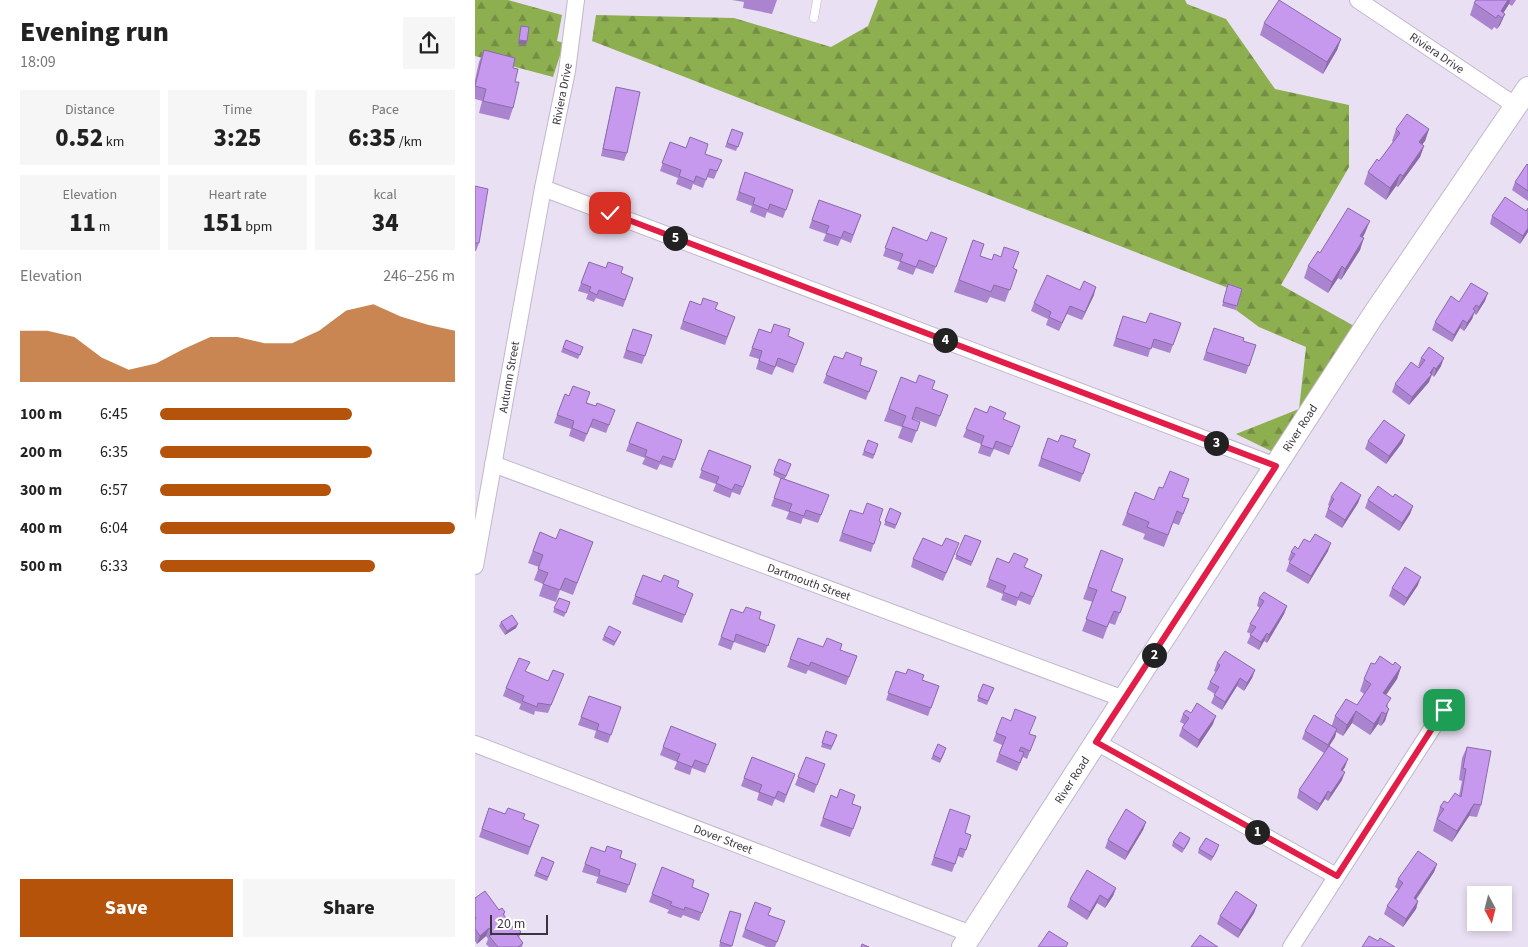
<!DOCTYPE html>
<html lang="en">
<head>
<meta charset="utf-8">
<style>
  :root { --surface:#fff; --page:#f6f6f6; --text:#222; --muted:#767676; --accent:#b45309 }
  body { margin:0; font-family:"Source Sans 3",sans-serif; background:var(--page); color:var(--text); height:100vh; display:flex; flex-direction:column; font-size:19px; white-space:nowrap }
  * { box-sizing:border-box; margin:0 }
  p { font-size:16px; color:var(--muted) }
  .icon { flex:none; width:28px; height:28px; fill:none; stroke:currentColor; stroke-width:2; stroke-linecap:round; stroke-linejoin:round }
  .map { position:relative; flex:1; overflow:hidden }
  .details { display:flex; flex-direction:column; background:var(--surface); width:475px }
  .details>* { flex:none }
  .needle { width:32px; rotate:173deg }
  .tools { position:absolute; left:992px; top:886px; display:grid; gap:10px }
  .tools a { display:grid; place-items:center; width:45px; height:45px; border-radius:0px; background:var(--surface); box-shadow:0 2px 8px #0003; font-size:25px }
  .scale { position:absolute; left:15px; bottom:12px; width:58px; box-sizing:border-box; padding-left:5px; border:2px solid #3a363d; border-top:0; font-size:14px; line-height:18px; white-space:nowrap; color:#3a363d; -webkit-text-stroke:4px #fff; paint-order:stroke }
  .pin { position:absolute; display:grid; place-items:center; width:42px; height:42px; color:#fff; margin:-21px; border-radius:10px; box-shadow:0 2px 8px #0006 }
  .km { position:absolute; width:25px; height:25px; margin:-12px; border-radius:50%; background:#222; color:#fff; font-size:14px; line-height:25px; text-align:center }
  .round { display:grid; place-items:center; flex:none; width:52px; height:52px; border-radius:0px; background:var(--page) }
  .head { display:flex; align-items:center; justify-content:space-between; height:85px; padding:0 20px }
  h1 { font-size:28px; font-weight:800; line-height:38px }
  .stats { display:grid; grid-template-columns:repeat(3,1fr); gap:8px; height:85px; padding:5px 20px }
  .stats div { display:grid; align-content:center; border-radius:0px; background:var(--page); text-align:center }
  .stats b { font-size:25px; font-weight:800 }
  .stats small { font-size:14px; font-weight:400 }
  .stats p { font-size:14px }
  .chart { height:140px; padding:10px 20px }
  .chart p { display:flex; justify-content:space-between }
  .chart svg { width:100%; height:90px; margin-top:5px; fill:var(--accent); opacity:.7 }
  .cta { display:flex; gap:10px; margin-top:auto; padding:10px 20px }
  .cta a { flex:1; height:58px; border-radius:0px; background:var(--accent); color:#fff; font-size:20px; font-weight:800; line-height:58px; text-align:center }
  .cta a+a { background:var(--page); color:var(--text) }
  ul { padding:0 20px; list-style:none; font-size:16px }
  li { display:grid; grid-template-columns:80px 60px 1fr; align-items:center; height:38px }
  li i { height:12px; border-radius:6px; background:var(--accent) }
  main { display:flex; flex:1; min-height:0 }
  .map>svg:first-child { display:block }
</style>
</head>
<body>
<main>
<section class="details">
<div class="head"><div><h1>Evening run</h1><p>18:09</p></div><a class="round"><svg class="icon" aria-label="share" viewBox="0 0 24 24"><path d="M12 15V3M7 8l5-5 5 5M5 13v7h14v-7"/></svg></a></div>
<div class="stats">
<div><p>Distance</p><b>0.52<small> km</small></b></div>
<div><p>Time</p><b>3:25</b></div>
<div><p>Pace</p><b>6:35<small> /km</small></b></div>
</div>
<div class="stats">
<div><p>Elevation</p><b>11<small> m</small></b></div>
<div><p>Heart rate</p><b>151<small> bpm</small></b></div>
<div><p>kcal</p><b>34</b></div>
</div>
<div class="chart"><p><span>Elevation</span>246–256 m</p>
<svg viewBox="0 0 160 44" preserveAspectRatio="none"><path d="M0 44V19L10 19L20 22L30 32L40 38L50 35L60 28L70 22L80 22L90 25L100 25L110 19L120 9L130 6L140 12L150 16L160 19V44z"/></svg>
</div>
<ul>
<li><b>100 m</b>6:45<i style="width:65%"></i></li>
<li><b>200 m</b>6:35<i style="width:72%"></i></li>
<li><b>300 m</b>6:57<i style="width:58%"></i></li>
<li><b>400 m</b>6:04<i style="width:100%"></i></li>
<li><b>500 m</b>6:33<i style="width:73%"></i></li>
</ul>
<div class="cta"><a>Save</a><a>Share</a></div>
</section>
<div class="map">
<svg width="1053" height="947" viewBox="0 0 1053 947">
  <defs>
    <pattern id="forest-firs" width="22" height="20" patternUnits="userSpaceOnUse" patternTransform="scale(1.25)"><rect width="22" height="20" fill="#8daf4f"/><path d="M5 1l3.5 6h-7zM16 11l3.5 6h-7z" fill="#748f43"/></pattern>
  </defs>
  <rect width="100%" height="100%" fill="#e9e0f3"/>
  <!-- forest -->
  <g fill="url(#forest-firs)">
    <polygon points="0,0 33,0 87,15 82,41 89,43 78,77 0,56"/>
    <polygon points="403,0 710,0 712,4 751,19 800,89 874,105 874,167 806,285 879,326 798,452 761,434 824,409 831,347 784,327 761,310 766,293 117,41 121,15 259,18 356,47 393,26"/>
  </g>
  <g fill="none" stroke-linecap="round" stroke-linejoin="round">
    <!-- lane casing -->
    <g stroke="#c1b8ca" stroke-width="9">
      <polyline id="lane" points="339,18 342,0"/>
    </g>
    <!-- street casing -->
    <g stroke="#c1b8ca" stroke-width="18">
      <g id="street">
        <polyline points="883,0 1041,106"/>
        <polyline points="68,188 801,466"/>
        <polyline points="18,464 649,699"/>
        <polyline points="0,566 68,188 92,71 101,0"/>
        <polyline points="621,742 861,876"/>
        <polyline points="0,744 496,934"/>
        <polyline points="816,947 969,710"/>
      </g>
    </g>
    <!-- secondary casing -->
    <g stroke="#c1b8ca" stroke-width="24">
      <polyline id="secondary" points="488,947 899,314 1053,88"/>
    </g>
    <!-- lane -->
    <use href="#lane" stroke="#fff" stroke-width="8"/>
    <!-- street -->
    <use href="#street" stroke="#fff" stroke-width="16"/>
    <!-- secondary -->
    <use href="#secondary" stroke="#fff" stroke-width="22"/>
  </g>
  <!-- wall -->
  <g fill="#aa84ce">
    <polygon points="257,0 302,0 297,14 268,8 269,2"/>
    <polygon points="1001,0 1041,0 1037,6 1034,4 1028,13 1030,14 1025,25 1022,29 1019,27 1017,30 995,15 999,3"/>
    <polygon points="789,23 866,39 862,50 848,74 785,35"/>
    <polygon points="46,26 51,45 43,44 45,30"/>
    <polygon points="9,50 38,68 40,82 38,108 34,120 4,113 7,101 0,99 0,80 4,62"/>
    <polygon points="141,87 152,153 149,161 126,156 139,95"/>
    <polygon points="257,129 268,133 261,151 250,147"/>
    <polygon points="921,129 954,129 950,141 947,144 949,146 945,157 923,187 921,186 911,200 889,184 893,172 904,161 918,142 917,141"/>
    <polygon points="195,142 247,160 239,179 232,177 228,188 218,184 216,190 201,184 203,178 185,171"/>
    <polygon points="1053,165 1053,201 1037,190 1040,182"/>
    <polygon points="270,172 318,190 308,218 292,212 290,218 275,212 277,206 261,200"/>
    <polygon points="0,186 4,243 1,251 0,251"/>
    <polygon points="344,200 386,215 376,243 366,239 363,246 348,241 351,234 334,228"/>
    <polygon points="1053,208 1053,232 1045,244 1015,224 1017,216 1051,211"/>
    <polygon points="418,227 452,241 472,238 458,274 441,268 438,275 422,269 425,262 408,256"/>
    <polygon points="890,233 888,237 885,250 866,280 863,278 853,293 829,278 833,266 845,253"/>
    <polygon points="498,240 505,256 542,270 530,302 515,297 512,303 479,292"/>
    <polygon points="114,262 158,278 148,307 121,298 119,302 111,299 113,294 103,291"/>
    <polygon points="753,284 767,289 761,310 747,306"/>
    <polygon points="605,290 619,295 607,320 592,314 584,331 571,325 573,319 556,311 559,303"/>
    <polygon points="215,301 260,317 250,345 205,329"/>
    <polygon points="1010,301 1001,315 999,313 997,319 989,331 985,328 977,342 957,330 960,322 984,302"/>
    <polygon points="706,323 695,353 676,347 673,357 638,346 645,324"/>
    <polygon points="739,328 768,341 781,345 771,374 728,360"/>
    <polygon points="158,329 177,335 167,364 148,358"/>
    <polygon points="284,329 296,333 313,336 329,343 318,373 301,366 297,375 281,369 284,359 274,356"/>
    <polygon points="91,340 108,347 103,359 86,352"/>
    <polygon points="359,356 402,371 391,400 348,383"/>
    <polygon points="946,358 966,366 959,377 957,375 954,382 934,405 917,392 920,384 944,368 945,367 943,366"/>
    <polygon points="426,377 473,395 461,427 437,418 445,422 437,443 423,438 427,427 409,421"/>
    <polygon points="90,394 121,406 140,410 131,433 115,427 109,442 94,436 96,429 79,423"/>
    <polygon points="500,408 545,426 534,455 519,449 515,457 503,453 506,444 488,437"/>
    <polygon points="162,422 207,440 197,468 185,464 182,470 167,464 170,458 151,451"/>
    <polygon points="930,435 927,443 911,464 890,449 893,441"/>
    <polygon points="573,438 615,454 605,482 563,466"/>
    <polygon points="403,444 398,459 387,455 389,451"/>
    <polygon points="234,450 276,466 265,495 257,492 255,498 238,491 241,484 224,478"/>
    <polygon points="304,459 316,464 310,479 354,495 343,523 328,518 326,524 311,519 314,512 296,506 306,479 298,475"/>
    <polygon points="660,492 679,500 708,497 714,499 704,525 698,523 689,547 668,539 670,534 647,525"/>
    <polygon points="886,495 883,503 867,528 850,517 854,506 853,505 856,497"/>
    <polygon points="918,497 938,506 935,514 924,531 890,508 893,500"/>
    <polygon points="415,508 426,513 420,529 409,525"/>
    <polygon points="375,510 406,522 396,552 364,541"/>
    <polygon points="65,532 81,539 118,542 98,595 85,590 81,602 64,596 68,584 59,580 64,567 53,563"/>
    <polygon points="490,535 506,541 496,566 480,559"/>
    <polygon points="467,546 481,551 468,581 436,567 438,559"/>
    <polygon points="823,549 853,551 833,584 811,571 815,561 813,560 816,552"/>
    <polygon points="626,550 636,591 651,597 640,625 634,623 628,639 607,631 618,602 608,599"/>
    <polygon points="522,558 534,563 550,567 567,575 555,605 543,600 541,606 526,600 528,594 511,587"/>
    <polygon points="168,575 218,594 207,623 157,604"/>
    <polygon points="943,585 929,606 914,596 917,588"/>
    <polygon points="84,598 95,602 89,617 78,612"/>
    <polygon points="784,598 812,606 809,614 792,643 789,641 784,650 772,643 776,634 772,632 775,624 785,608 782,606"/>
    <polygon points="256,609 300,625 290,653 259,642 256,650 243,645"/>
    <polygon points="26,622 41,628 30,635 24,626"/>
    <polygon points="129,636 144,636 139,646 127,640"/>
    <polygon points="323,638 348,647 365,650 382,656 371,685 333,670 331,674 312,667"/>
    <polygon points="742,663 780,670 777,678 769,691 762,686 747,710 736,703 740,694 732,689 735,682 741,672 739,671"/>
    <polygon points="900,664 918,665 926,667 922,679 911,695 913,708 910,721 906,726 903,724 895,735 877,723 868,736 861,732 860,737 854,746 870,767 867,771 867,780 853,801 850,799 842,811 822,798 824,790 849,753 827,739 830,731 857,725 860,716 882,705 889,694 885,691 889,679"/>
    <polygon points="421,671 464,686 453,716 411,700"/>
    <polygon points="51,672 73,681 89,674 73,713 60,711 59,715 44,709 46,704 28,696 31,688"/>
    <polygon points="508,684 519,688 512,705 502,701"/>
    <polygon points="114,696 146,707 133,743 119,738 121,731 103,725"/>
    <polygon points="716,713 738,724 722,748 704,736 707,728 709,724 705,722 708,714"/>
    <polygon points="196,726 241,744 230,773 217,768 215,775 199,769 202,762 185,755"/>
    <polygon points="351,731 362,735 356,750 346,747"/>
    <polygon points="521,733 555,734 561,736 552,759 548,757 542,771 521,762 527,745 518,741"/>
    <polygon points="463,744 470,752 465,763 456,759"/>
    <polygon points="992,747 1006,805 1002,817 994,816 977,842 958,831 965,807 973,803 984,796 987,781 984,780 987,758"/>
    <polygon points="277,757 320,774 309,803 300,799 297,806 282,800 284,793 266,786"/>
    <polygon points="331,757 350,764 339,793 320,785"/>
    <polygon points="356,795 386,807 375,837 345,826"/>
    <polygon points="14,808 64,825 53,855 4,837"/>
    <polygon points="475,809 490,833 496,835 488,858 483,856 477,872 456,865"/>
    <polygon points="671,822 668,830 650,860 630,848 633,840"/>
    <polygon points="715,838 714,842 707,853 697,846 698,842"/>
    <polygon points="116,847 161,864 151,893 121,883 123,877 107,872"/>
    <polygon points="724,849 743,849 736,861 723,853"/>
    <polygon points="67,857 79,862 72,881 59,876"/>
    <polygon points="962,864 959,872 941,900 943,901 941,909 928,927 909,914 912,906 923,889 920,887 923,879"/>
    <polygon points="187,867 217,887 234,894 224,921 208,915 206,918 192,913 194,910 174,902"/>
    <polygon points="641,888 638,896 630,908 622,903 612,920 592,907 595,899"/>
    <polygon points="0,898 30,912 29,916 39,929 46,932 44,938 48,943 47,947 14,947 11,944 13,939 11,936 2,944 0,941"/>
    <polygon points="280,902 293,915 310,921 300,947 292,947 267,937"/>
    <polygon points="782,905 779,913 763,938 742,924 745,916"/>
    <polygon points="255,911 266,914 256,947 246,947 244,946"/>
  </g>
  <!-- shaded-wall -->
  <g fill="#8b6ba7">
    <polygon points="1033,0 1035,0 1034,4 1026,17 1026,11"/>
    <polygon points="1030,14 1025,25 1022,29 1027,18"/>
    <polygon points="866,39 862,50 848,74 852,62"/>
    <polygon points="44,40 52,41 51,45 43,44"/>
    <polygon points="954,129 950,141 940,154 944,142"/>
    <polygon points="949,146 945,157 923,187 928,176"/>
    <polygon points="925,174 921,186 911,200 915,188"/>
    <polygon points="895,221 890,233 881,247 885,236"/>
    <polygon points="1053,228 1053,232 1045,244 1048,236"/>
    <polygon points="889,238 885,250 866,280 870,269"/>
    <polygon points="867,266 863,278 853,293 857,282"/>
    <polygon points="621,287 619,295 607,320 610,312"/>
    <polygon points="1013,293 1010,301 1001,315 1004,307"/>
    <polygon points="1000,311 997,319 989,331 992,323"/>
    <polygon points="988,320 985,328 977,342 979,335"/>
    <polygon points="969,358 966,366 959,377 961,369"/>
    <polygon points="959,367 954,382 934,405 937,397"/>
    <polygon points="930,435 927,443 911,464 914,456"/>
    <polygon points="886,495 883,503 867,528 870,520"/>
    <polygon points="938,506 935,514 924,531 927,523"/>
    <polygon points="856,543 853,551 833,584 836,576"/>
    <polygon points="946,577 943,585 929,606 932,598"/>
    <polygon points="812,606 809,614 792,643 794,635"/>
    <polygon points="43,624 41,628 30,635 32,631"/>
    <polygon points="792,633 789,641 784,650 786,642"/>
    <polygon points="926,667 922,679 904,705 908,693"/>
    <polygon points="780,670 777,678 769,691 772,683"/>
    <polygon points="765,678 762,686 747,710 750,702"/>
    <polygon points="914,709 910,721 906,726 911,714"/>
    <polygon points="881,711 877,723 868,736 872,725"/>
    <polygon points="907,712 903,724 895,735 899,724"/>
    <polygon points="741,716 738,724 722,748 724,740"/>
    <polygon points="862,729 860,737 850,753 853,745"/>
    <polygon points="873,759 870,767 863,778 866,770"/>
    <polygon points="870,772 867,780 853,801 856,793"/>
    <polygon points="853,791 850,799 842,811 845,804"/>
    <polygon points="999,804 994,816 977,842 982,831"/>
    <polygon points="671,822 668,830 650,860 653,852"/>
    <polygon points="962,864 959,872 936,906 939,898"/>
    <polygon points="641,888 638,896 630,908 633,900"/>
    <polygon points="625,895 622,903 612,920 615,912"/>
    <polygon points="943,901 941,909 928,927 931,919"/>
    <polygon points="782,905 779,913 763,938 766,930"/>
    <polygon points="14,928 11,936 2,944 5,936"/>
  </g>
  <!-- building -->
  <g fill="#c699ef" stroke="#8b6ba7">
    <polygon points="804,0 866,39 852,62 789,23"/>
    <polygon points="1001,0 1033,0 1026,11 1030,14 1027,18 1023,15 1021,18 999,3"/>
    <polygon points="46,26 54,27 52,41 44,40"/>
    <polygon points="9,50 40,58 38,68 43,69 40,82 44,82 38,108 8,101 11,89 0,86"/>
    <polygon points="141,87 165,92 152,153 128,149"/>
    <polygon points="932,114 954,129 944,142 949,146 928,176 925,174 915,188 893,172 902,159 904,161 925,133 921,129"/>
    <polygon points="257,129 268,133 263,147 252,143"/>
    <polygon points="215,137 233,144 230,154 247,160 242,171 235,169 231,180 221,176 219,182 204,176 206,170 187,163 195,142 211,148"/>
    <polygon points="1052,164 1053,165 1053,191 1040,182"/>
    <polygon points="270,172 318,190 311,210 295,204 293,210 278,204 280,198 264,192"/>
    <polygon points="0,186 13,189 4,243 0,243"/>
    <polygon points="1030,197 1051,211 1053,208 1053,228 1048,236 1017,216"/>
    <polygon points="344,200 386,215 378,235 369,231 366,238 351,233 354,226 337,220"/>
    <polygon points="873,208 895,221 885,236 889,238 870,269 867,266 857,282 833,266 843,251 845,253"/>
    <polygon points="418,227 452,241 456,232 472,238 461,267 444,260 441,267 425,261 428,254 410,248"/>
    <polygon points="498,240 509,244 505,256 517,260 519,254 526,257 529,247 544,252 538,268 542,270 535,290 519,285 516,292 484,280"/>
    <polygon points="114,262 131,268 133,262 148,267 146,273 158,278 150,300 124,290 122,295 114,291 116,287 106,283"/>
    <polygon points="572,275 605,290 609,281 621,287 610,312 595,306 587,323 574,317 576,312 559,303"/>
    <polygon points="996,283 1013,293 1004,307 1001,305 998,309 1000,311 992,323 988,320 979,335 960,322 976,296 984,302"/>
    <polygon points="753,284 767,289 762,306 748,302"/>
    <polygon points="228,298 243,303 240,309 260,317 252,337 208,321 215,301 226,305"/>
    <polygon points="675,313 706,323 698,345 679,339 676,349 641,338 648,316 671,323"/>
    <polygon points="299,324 315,329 313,336 329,343 321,365 303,358 300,367 284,361 287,351 277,348 284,329 296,333"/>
    <polygon points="739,328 769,338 768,341 781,345 774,366 731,352"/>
    <polygon points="158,329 177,335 170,356 151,350"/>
    <polygon points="91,340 108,347 105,355 88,348"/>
    <polygon points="954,347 969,358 961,369 959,367 955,373 957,374 937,397 920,384 936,362 944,368 950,360 946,358"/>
    <polygon points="371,352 387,358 385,365 402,371 394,392 351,375 359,356 368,359"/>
    <polygon points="444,375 460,381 457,389 473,395 465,416 441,407 437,419 445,422 442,431 427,426 431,416 414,409 426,377 441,383"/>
    <polygon points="98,386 115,392 111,403 121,406 122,403 140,410 134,425 118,419 112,434 97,428 99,421 82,415 90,394 94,396"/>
    <polygon points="515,406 531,413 528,419 545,426 537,447 521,441 518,449 506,445 509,436 491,429 500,408 512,413"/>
    <polygon points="909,420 930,435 914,456 893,441"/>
    <polygon points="162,422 207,440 200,460 188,456 185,462 170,456 172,450 154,443"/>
    <polygon points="586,435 601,440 598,447 615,454 608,474 566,458 573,438 583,442"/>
    <polygon points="393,440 403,444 399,455 389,451"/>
    <polygon points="234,450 276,466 268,487 260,484 257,490 241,483 244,477 226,470"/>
    <polygon points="304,459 316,464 311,476 299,471"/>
    <polygon points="695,471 714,479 707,497 714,499 708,514 702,511 693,535 672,527 674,522 652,513 660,492 679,500 684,487 688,488"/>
    <polygon points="306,478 354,495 346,515 331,510 329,516 314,511 317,504 299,498"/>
    <polygon points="866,482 886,495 870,520 853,509 859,499 856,497"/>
    <polygon points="903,486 918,497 920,494 938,506 927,523 893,500"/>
    <polygon points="392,503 408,509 404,521 406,522 399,544 367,533 375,510 388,514"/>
    <polygon points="415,508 426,513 421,525 410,521"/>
    <polygon points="85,529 118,542 102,583 90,578 85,590 68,584 73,573 63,569 68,555 58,551 65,532 81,539"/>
    <polygon points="840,534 856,543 836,576 814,563 820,554 816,552 820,546 823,549 829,539 835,542"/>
    <polygon points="490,535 506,541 497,562 481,555"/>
    <polygon points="448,538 467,546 471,538 484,543 471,573 438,559"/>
    <polygon points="626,550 648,559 636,591 651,597 645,613 639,611 632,627 611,619 622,590 613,587"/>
    <polygon points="539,553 553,559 549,567 567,575 558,597 546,592 543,598 528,592 531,586 514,579 522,558 534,563"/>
    <polygon points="930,567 946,577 932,598 917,588"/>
    <polygon points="168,575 186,582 189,575 204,581 202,587 218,594 210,615 160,596"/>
    <polygon points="789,592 812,606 794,635 792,633 786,642 775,635 781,627 775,624 789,601 784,598"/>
    <polygon points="84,598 95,602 91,613 79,608"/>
    <polygon points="271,607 286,612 284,619 300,625 293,646 261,634 259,642 246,637 256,609 268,613"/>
    <polygon points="37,615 43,624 32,631 26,622"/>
    <polygon points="134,626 146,632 140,642 129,636"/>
    <polygon points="323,638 348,647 352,638 367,644 365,650 382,656 374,677 336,662 334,666 315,659"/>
    <polygon points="750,651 780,670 772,683 765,678 750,702 739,695 744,687 735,682 745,665 742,663"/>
    <polygon points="905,656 918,665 920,662 926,667 908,693 916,698 911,706 914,709 911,714 907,712 899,724 881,711 872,725 860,716 871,699 882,705 896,684 889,679 896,663 900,664"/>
    <polygon points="44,658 55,662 50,671 73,681 78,670 89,674 76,705 63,703 62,707 47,701 49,696 31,688"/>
    <polygon points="433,669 449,675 447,680 464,686 456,708 413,693 421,671 431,674"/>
    <polygon points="508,684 519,688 513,701 503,697"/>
    <polygon points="114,696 146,707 136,735 122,730 124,724 106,717"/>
    <polygon points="722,703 741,716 724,740 707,728 714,718 708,714 711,710 716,713"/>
    <polygon points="540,709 561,717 554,734 561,736 555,751 546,747 544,751 549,752 545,763 524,754 531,737 521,733 527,717 536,721"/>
    <polygon points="839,715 862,729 853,745 830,731"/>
    <polygon points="196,726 241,744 233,765 220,760 217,767 202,761 205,754 188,747"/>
    <polygon points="351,731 362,735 357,746 347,743"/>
    <polygon points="463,744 471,748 466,759 458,755"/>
    <polygon points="854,746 873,759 866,770 870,772 856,793 853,791 845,804 824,790"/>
    <polygon points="992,747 1016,751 1006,805 999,804 982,831 962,819 969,809 965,807 969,801 973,803 980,793 986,797 991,769 988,768"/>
    <polygon points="277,757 320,774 311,795 303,791 300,798 284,792 287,785 269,778"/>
    <polygon points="331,757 350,764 342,785 323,777"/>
    <polygon points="365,789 380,795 377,804 386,807 378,829 348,818 356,795 362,798"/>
    <polygon points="14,808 30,814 33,808 50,814 48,819 64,825 55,847 7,829"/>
    <polygon points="475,809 495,816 490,833 496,835 491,850 485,848 480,864 459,857"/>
    <polygon points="651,809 671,822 653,852 633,840"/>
    <polygon points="705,832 715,838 709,849 698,842"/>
    <polygon points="731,838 744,845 738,857 724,849"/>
    <polygon points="132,846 147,851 145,858 161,864 154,885 124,875 125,870 110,864 116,847 130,852"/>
    <polygon points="943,851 962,864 939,898 943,901 931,919 912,906 928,883 923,879"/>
    <polygon points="67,857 79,862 73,877 61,872"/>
    <polygon points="187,867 219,880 217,887 234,894 227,913 210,907 209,910 195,905 197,902 177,894"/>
    <polygon points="612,870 641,888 633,900 625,895 615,912 595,899"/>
    <polygon points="10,891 24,910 27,908 30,912 28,914 39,929 42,927 46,932 42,935 48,943 43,947 23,947 14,936 18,934 14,928 5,936 0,929 0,920 1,918 0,916 0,898"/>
    <polygon points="761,891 782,905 766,930 745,916"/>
    <polygon points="280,902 296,908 293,915 310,921 302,942 270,929"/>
    <polygon points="255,911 266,914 257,946 245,942"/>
    <polygon points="574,931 593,943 591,947 563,947"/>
    <polygon points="725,935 743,947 716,947"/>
    <polygon points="894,936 903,941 905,938 920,947 887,947"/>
    <polygon points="387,944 394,947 386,947"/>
  </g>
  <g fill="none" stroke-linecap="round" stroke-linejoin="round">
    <!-- route casing -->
    <g stroke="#fff" stroke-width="10">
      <polyline id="route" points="135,213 801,466 621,742 862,876 969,710"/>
    </g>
    <!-- route -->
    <use href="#route" stroke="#e11d48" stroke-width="6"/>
  </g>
  <g text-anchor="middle" stroke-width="4.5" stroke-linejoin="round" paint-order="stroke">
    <!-- street labels -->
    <g font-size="12" fill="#3a363d" stroke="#fff">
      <text transform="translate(962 53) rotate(34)" y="4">Riviera Drive</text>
      <text transform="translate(87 94) rotate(-79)" y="4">Riviera Drive</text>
      <text transform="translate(34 377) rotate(-80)" y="4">Autumn Street</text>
      <text transform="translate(825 428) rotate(-57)" y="4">River Road</text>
      <text transform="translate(334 582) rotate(20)" y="4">Dartmouth Street</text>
      <text transform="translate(597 780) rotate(-57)" y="4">River Road</text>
      <text transform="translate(248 839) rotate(21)" y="4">Dover Street</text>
    </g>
  </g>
</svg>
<div class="tools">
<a><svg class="needle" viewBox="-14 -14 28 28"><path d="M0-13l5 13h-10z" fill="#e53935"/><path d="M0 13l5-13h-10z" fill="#767676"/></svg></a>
</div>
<div class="scale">20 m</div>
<div class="pin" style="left:969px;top:710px;background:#1e9e55"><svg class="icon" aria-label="arrive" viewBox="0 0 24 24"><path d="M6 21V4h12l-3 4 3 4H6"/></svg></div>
<div class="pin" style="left:135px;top:213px;background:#d93025"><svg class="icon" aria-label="check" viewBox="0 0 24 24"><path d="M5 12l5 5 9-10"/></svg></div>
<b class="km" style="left:782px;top:832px">1</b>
<b class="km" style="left:679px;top:655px">2</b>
<b class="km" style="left:741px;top:443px">3</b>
<b class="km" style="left:470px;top:340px">4</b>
<b class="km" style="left:200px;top:238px">5</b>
</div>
</main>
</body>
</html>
